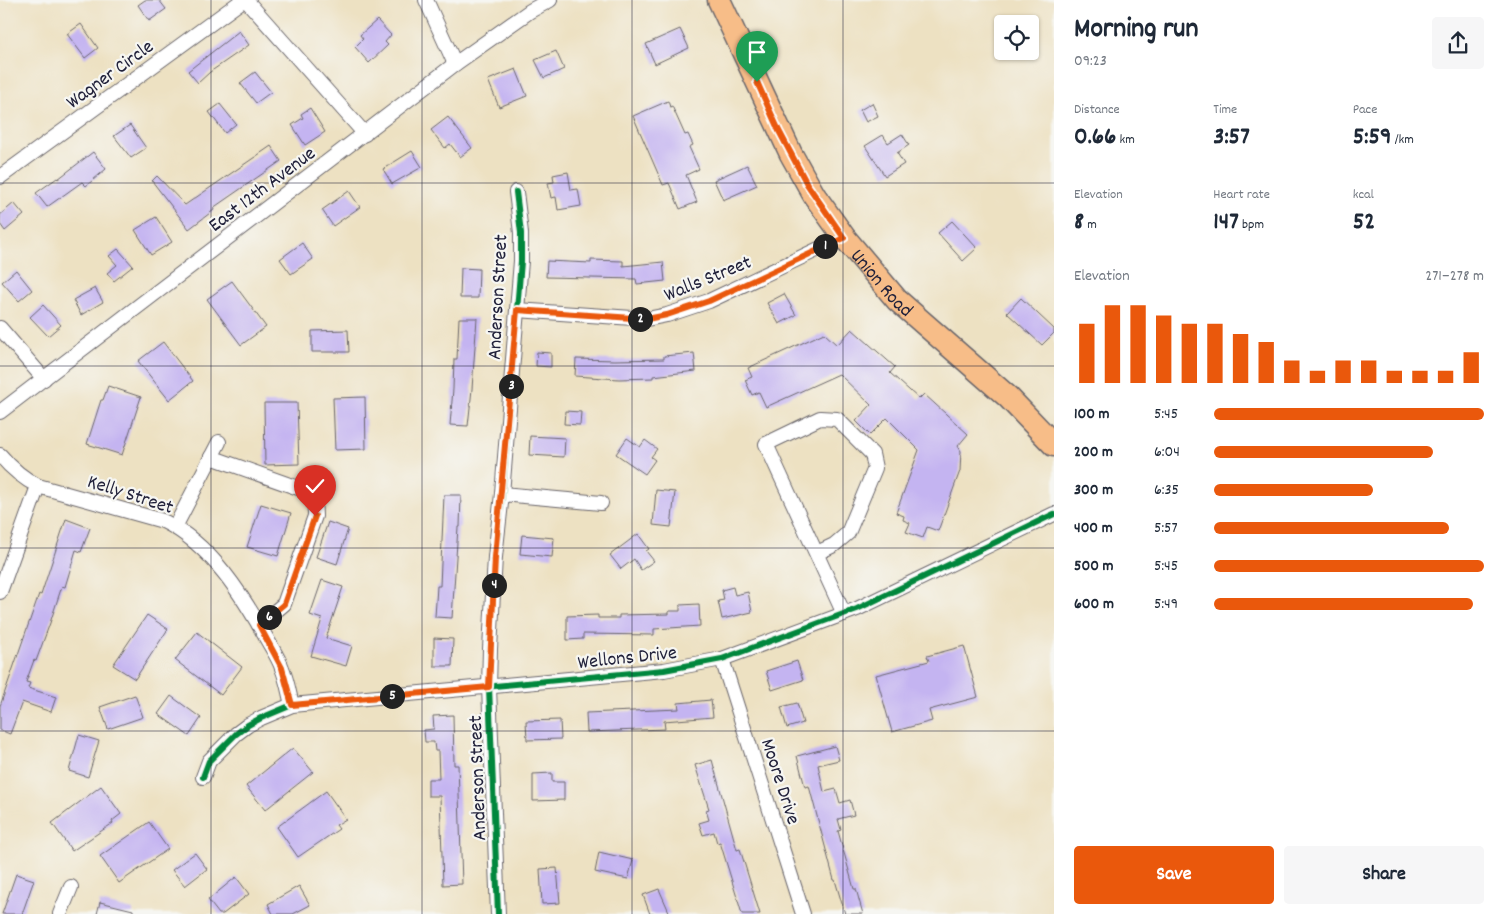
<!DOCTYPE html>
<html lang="en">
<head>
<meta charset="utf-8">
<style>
  :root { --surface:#fff; --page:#f6f6f7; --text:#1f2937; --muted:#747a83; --accent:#ea580c }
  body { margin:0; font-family:Dekko,sans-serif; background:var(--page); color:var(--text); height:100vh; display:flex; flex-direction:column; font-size:19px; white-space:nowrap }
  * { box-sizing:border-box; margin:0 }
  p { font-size:16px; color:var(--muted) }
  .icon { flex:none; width:28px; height:28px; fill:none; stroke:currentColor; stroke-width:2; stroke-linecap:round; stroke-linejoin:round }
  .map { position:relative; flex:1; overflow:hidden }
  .side { display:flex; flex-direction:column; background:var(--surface); width:450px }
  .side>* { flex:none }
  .controls { position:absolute; left:994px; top:15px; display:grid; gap:10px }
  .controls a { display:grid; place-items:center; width:45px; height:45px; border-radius:5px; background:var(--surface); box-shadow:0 1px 4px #0004; font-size:25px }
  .pin { position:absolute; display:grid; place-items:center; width:42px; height:42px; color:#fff; margin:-51px -21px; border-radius:50% 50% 50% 0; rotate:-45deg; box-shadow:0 0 5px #0007 }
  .pin .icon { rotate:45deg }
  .km { position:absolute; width:25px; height:25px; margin:-12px; border-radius:50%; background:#222; color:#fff; font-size:14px; line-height:25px; text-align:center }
  .round { display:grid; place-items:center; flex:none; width:52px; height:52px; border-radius:5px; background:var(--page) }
  .head { display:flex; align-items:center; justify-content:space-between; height:85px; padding:0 20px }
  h1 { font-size:28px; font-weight:800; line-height:38px }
  .figures { display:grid; grid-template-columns:repeat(3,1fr); gap:8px; height:85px; padding:5px 20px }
  .figures div { display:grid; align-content:center }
  .figures b { font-size:25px; font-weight:800 }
  .figures small { font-size:14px; font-weight:400 }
  .figures p { font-size:14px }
  .chart { height:140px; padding:10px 20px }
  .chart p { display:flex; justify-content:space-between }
  .chart svg { width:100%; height:90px; margin-top:5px; stroke:var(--accent); stroke-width:6 }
  .primary-button { display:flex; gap:10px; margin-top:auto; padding:10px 20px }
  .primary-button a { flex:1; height:58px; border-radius:5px; background:var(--accent); color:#fff; font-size:20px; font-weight:800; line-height:58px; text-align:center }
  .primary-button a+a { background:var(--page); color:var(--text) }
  ul { padding:0 20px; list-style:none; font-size:16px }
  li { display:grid; grid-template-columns:80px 60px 1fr; align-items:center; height:38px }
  li i { height:12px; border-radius:6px; background:var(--accent) }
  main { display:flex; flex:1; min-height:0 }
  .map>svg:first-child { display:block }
</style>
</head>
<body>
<main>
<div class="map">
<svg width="1054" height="914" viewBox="0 0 1054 914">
  <rect width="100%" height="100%" fill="#f6f6f2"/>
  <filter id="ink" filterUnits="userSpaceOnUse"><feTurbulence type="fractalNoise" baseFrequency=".02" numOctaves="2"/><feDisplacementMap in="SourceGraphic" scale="10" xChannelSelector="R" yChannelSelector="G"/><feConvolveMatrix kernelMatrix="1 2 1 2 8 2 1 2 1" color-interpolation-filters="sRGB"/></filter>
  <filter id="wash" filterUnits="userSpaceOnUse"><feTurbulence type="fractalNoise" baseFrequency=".0096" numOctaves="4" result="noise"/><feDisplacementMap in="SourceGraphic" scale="20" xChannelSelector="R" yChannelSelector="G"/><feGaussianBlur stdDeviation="1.12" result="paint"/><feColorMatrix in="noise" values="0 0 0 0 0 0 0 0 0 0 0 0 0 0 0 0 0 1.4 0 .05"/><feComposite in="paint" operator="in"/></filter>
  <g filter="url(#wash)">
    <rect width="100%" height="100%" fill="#ede1c2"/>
    <g id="blocks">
      <!-- building -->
      <g fill="#c4b4f1">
        <polygon points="145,0 159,0 166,9 149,21 138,5"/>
        <polygon points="377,20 391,35 385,42 388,45 369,63 355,47 363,39 360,35"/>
        <polygon points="81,24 98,48 85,58 67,34"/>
        <polygon points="680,29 689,48 655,64 646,44"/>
        <polygon points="239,31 249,45 210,72 198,83 188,71"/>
        <polygon points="556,51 564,69 544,78 535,60"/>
        <polygon points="516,69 527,96 499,107 488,80"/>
        <polygon points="255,72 271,92 256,103 240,83"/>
        <polygon points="668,101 670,107 672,106 685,135 688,134 693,145 689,147 699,169 686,175 697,202 680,209 669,183 663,185 633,116"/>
        <polygon points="872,103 878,116 866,122 860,110"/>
        <polygon points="220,104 236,124 225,133 209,112"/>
        <polygon points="310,108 325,132 305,145 292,125 303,118 301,114"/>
        <polygon points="448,117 472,148 460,157 450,144 445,148 431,130"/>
        <polygon points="130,125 146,148 131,158 114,136"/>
        <polygon points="902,134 909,145 897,153 904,164 885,176 865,146 883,135 888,143"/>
        <polygon points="271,146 281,161 213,208 214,210 189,229 152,181 157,176 185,205"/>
        <polygon points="412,151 422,167 392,184 383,169"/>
        <polygon points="93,152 106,169 86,186 82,182 47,207 36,193 57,178 58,179"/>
        <polygon points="747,165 757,185 723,200 714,180"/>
        <polygon points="568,172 571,190 578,189 581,206 558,210 556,197 551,198 548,183 554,182 553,175"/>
        <polygon points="349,191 360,207 333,226 322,210"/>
        <polygon points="14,203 24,215 5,231 0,224 0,215"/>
        <polygon points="156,217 172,242 151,255 135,230"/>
        <polygon points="952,221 977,248 963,261 938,233"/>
        <polygon points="302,243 313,259 291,274 280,259"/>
        <polygon points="118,249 133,266 114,281 107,273 117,265 109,256"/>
        <polygon points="591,260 623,261 623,266 663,262 665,281 637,284 636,279 546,277 547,261 591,263"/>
        <polygon points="461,268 479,269 478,298 460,298"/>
        <polygon points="16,270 32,290 19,301 2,282"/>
        <polygon points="232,281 266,327 241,345 207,299"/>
        <polygon points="95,288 103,302 81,315 73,300"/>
        <polygon points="784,294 796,315 779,324 767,303"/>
        <polygon points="1021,298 1054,329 1054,333 1042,345 1007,313"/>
        <polygon points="43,305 61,325 48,336 30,317"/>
        <polygon points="459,318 477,318 472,389 468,426 450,425 453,389 454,359 457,359"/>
        <polygon points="852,329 895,367 890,373 919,399 924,394 968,434 958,446 961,451 960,471 938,531 927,527 923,538 906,532 910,523 903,520 904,516 896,513 919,450 887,418 870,435 856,421 871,405 839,374 766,407 759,392 752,395 745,380 752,377 748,368 824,333 837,345"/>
        <polygon points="348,330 349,352 312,352 312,331"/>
        <polygon points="163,342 193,381 169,400 138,361"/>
        <polygon points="537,352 551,353 551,367 536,366"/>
        <polygon points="694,353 696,371 653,376 653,378 619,379 575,376 576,359 615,360 664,359 664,356"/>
        <polygon points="108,386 141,397 122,455 87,444 101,400 103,400"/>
        <polygon points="365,397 366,449 335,450 333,398"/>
        <polygon points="264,403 297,403 299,464 265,465"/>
        <polygon points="565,411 581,412 580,425 564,424"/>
        <polygon points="530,436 565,438 564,457 529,455"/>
        <polygon points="627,438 640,447 645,440 657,449 651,457 655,460 645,474 616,454"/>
        <polygon points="656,490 675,492 671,527 653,525"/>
        <polygon points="444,495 461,495 460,527 458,527 452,618 435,617 437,586 440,586"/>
        <polygon points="261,504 291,513 278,556 247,547"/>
        <polygon points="66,519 90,528 81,552 76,550 65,587 62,586 50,623 36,661 34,660 26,682 30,683 28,688 56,697 51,712 22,702 10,734 0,730 0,706 39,594 41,595"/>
        <polygon points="328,522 348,529 337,564 316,557"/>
        <polygon points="638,534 649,549 646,551 654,561 641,570 634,559 621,569 610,555"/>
        <polygon points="522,535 554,538 552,557 520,554"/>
        <polygon points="322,580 343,587 326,638 352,646 346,666 311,656 322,619 310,615"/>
        <polygon points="733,587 735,595 748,592 752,612 722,619 718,601 724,600 722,590"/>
        <polygon points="699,604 700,626 654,629 654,635 583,634 583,639 567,640 567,616 598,615 598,618 619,618 619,615 669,614 669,611 680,611 680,605"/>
        <polygon points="147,615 168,629 135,679 113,665"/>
        <polygon points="197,632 242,667 221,695 175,660"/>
        <polygon points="434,638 453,639 452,666 434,666"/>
        <polygon points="964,646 978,697 929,710 932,721 892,732 876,675 929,661 927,656"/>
        <polygon points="797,661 803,680 772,690 766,671"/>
        <polygon points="135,695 143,717 108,729 100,707"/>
        <polygon points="171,696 201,718 189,736 158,714"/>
        <polygon points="711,700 713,717 664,721 665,729 587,732 586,713 679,709 678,703"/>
        <polygon points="797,703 803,723 787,728 781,707"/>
        <polygon points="453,715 454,765 458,765 462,884 443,885 440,796 428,796 428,779 439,779 438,751 435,751 434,742 425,742 424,730 434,729 433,716"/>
        <polygon points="560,720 561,739 527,740 526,721"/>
        <polygon points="79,735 99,741 88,777 69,771"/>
        <polygon points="835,746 839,760 818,765 824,792 836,789 840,803 850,800 854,815 838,819 841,830 838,831 854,889 856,889 863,914 845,914 835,880 834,880 809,786 805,787 797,756"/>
        <polygon points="293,748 313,772 265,810 246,786"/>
        <polygon points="712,760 737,850 740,849 760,914 742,914 720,842 717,843 714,832 703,835 699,823 709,820 706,810 709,809 695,765"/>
        <polygon points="552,773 552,782 564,782 564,800 533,801 533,774"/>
        <polygon points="101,786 121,814 112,821 113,823 72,851 52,823"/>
        <polygon points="326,791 346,819 336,825 339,829 298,857 277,827"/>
        <polygon points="149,822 168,849 119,883 100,856"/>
        <polygon points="599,852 633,860 628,879 595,872"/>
        <polygon points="195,853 207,869 185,886 172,870"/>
        <polygon points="557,868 560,903 542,904 540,869"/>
        <polygon points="16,874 34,880 22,914 2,914"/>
        <polygon points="236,877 249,894 223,914 219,914 208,900"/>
        <polygon points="299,886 310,905 293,914 273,914 268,904"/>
        <polygon points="659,889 670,914 650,914 643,895"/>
        <polygon points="100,902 133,910 133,914 97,914"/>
      </g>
    </g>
  </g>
  <g filter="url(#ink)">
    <use href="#blocks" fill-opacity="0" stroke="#69656a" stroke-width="1"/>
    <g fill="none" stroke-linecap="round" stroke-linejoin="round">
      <!-- minor casing -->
      <g stroke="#69656a" stroke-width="16">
        <g id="minor">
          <polyline points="246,0 365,134"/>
          <polyline points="426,0 455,64"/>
          <polyline points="0,177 243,0"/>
          <polyline points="517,310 647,319 667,315 709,301 844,237"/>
          <polyline points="0,328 44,379"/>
          <polyline points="0,412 455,64 530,11 550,0"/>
          <path d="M0,455c11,13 22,23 38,31l125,35c48,23 80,75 105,120 5,9 11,18 14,27 5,12 7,25 10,37"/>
          <path d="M211,457l90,32c12,7 14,13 14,27l-31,88 -25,21"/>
          <polyline points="502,494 601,503"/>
          <polyline points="175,527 219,442"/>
          <polyline points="817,553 834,545 848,533 875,468 872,454 837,419 820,418 766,444 844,614"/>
          <polyline points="0,592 38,486"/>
          <polyline points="722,659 803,914"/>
          <polyline points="203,777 209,761 236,734 248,725 261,718 292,705 664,670 722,659 857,609 1054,514"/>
          <polyline points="60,914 71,887"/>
          <polyline points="498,914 489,687 490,649 495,557 502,494 521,261 521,233 516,192"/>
        </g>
      </g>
      <!-- primary casing -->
      <g stroke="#69656a" stroke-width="25">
        <g id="primary">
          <path id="s1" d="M719,0l72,154 23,41 30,42 53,63 111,97 46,48"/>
        </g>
      </g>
      <!-- minor -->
      <use href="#minor" stroke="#fff" stroke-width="14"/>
      <!-- primary -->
      <use href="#primary" stroke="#f7bd88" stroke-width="22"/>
      <!-- cycleway casing -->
      <g stroke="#f6f6f2" stroke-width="9">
        <g id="cycleway">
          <polyline points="203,777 209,761 236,734 248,725 261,718 292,705 664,670 722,659 857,609 1054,514"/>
          <polyline points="498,914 489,687 490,649 495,557 502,494 521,261 521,233 516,192"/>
        </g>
      </g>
      <!-- cycleway -->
      <use href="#cycleway" stroke="#00873e" stroke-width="6"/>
    </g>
  </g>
  <g fill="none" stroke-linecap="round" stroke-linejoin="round" filter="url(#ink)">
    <!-- route casing -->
    <g stroke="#fff" stroke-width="10">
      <polyline id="route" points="315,516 284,604 259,625 282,668 292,705 489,687 495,557 517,310 647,319 667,315 709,301 844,238 807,184 779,131 757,82"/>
    </g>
    <!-- route -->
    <use href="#route" stroke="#ea580c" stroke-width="6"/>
  </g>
  <!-- grid -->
  <path fill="none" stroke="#22223b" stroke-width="1" stroke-opacity="0.55" d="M211,0v914M422,0v914M632,0v914M843,0v914M0,183h1054M0,366h1054M0,548h1054M0,731h1054"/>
  <g text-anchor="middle" stroke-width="4.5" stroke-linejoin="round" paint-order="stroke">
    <!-- street labels -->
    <g font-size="20" fill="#22223b" stroke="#f6f6f2">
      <text transform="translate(109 73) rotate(-36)" y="7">Wagner Circle</text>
      <text transform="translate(261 188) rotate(-37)" y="7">East 12th Avenue</text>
      <text transform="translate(707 277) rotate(-22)" y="7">Walls Street</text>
      <text dy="7" stroke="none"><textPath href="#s1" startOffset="328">Union Road</textPath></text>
      <text transform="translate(496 297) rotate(-87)" y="7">Anderson Street</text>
      <text transform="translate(131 493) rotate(18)" y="7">Kelly Street</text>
      <text transform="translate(627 656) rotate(-6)" y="7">Wellons Drive</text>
      <text transform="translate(476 778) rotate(-92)" y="7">Anderson Street</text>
      <text transform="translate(782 781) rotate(72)" y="7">Moore Drive</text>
    </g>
  </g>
</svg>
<div class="controls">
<a><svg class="icon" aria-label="locate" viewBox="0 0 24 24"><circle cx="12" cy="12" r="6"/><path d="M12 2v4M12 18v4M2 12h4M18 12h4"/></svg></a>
</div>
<div class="pin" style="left:757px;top:82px;background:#1e9e55"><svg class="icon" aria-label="arrive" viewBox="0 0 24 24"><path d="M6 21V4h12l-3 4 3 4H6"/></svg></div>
<div class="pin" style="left:315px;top:516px;background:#d93025"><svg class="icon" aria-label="check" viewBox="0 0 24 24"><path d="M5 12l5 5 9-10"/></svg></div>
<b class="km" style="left:825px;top:246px">1</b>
<b class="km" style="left:640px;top:319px">2</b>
<b class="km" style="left:511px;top:386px">3</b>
<b class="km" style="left:494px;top:585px">4</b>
<b class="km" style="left:392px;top:696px">5</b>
<b class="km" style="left:269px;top:617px">6</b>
</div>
<section class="side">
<div class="head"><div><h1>Morning run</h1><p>09:23</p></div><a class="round"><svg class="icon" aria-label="share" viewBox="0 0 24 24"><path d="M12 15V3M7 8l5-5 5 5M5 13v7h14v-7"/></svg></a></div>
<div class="figures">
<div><p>Distance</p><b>0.66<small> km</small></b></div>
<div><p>Time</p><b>3:57</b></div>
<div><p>Pace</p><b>5:59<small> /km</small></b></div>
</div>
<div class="figures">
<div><p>Elevation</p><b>8<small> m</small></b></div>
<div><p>Heart rate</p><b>147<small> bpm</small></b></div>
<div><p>kcal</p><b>52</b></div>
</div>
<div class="chart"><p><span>Elevation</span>271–278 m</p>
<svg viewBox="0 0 160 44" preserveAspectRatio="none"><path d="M5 44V15M15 44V6M25 44V6M35 44V11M45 44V15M55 44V15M65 44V20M75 44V24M85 44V33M95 44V38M105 44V33M115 44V33M125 44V38M135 44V38M145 44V38M155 44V29"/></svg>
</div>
<ul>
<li><b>100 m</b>5:45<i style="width:100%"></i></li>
<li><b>200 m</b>6:04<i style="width:81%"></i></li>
<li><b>300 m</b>6:35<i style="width:59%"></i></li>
<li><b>400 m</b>5:57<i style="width:87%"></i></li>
<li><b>500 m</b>5:45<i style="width:100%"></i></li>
<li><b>600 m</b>5:49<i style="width:96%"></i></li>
</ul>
<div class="primary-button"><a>Save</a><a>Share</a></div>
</section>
</main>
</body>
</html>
